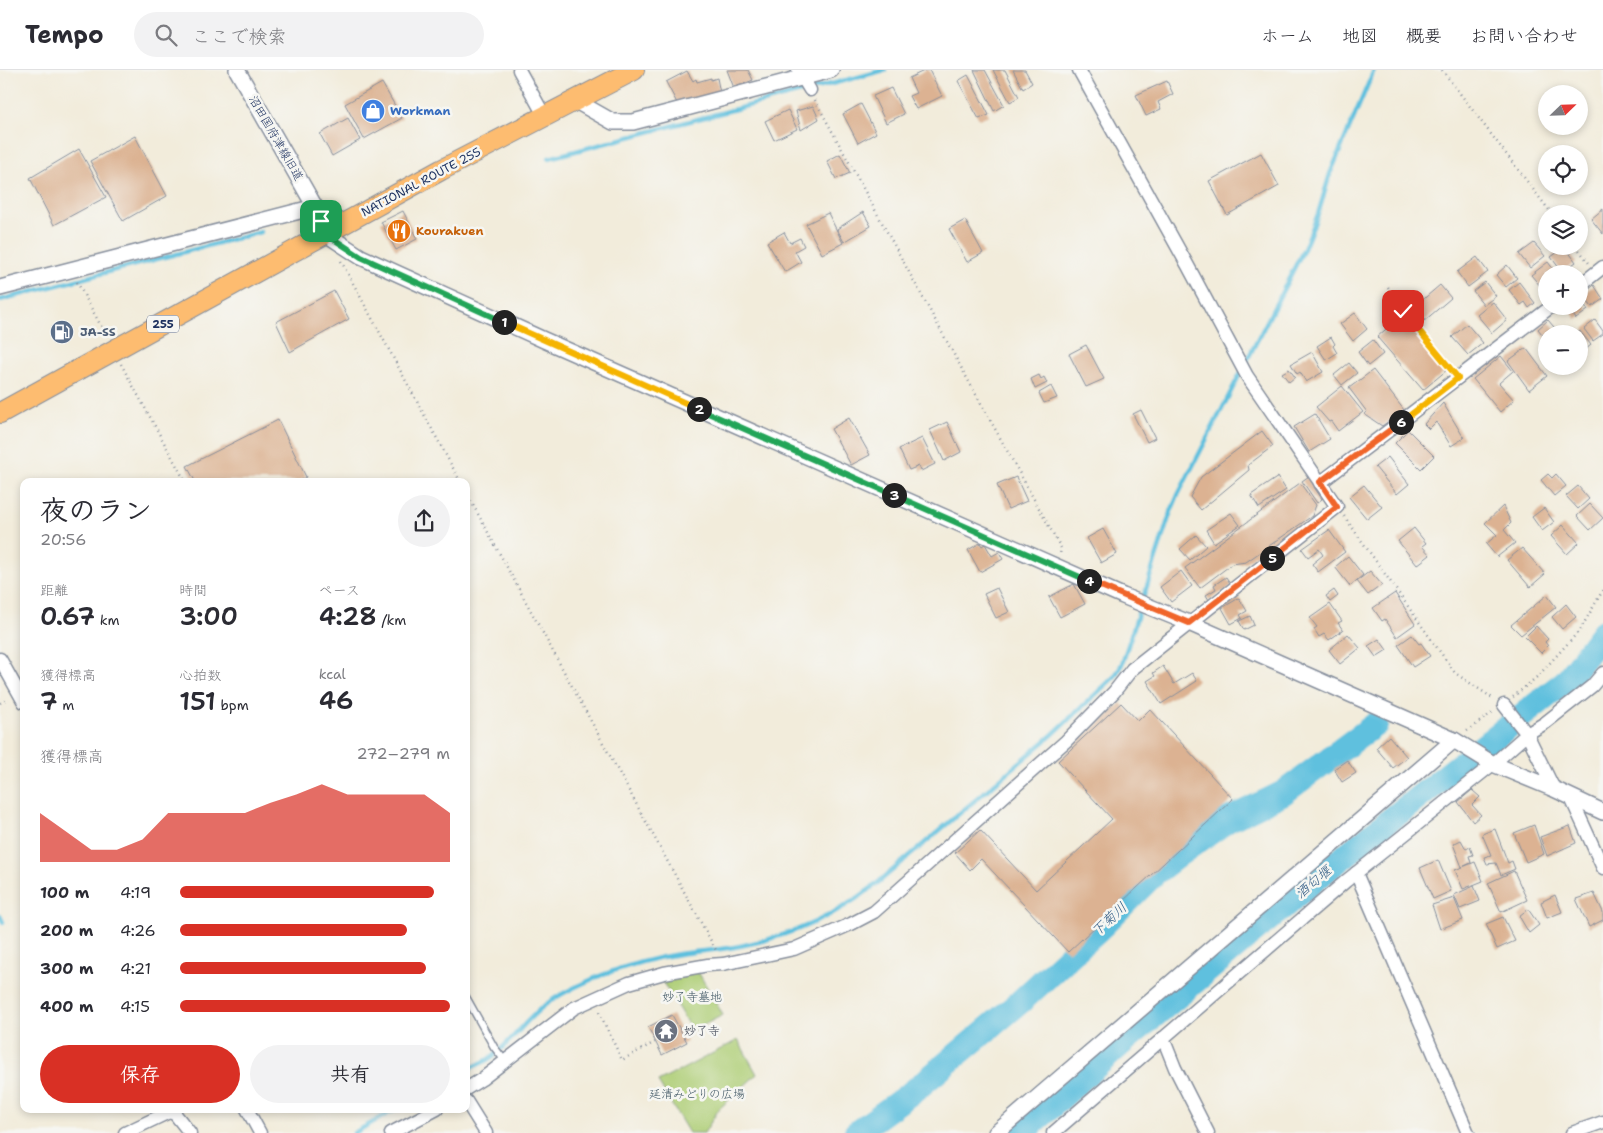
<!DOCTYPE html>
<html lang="ja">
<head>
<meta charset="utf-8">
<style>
  :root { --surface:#fff; --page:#f2f2f3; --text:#2b2b33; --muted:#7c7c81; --line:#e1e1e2; --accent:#d93025 }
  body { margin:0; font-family:"Shantell Sans","Klee One",sans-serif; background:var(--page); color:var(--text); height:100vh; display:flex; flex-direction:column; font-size:19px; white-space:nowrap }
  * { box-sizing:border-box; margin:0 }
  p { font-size:16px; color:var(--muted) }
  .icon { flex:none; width:28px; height:28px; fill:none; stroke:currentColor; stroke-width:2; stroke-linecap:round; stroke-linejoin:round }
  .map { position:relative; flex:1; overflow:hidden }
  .drawer { position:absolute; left:20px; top:408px; width:450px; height:635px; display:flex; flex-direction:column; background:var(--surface); border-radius:10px; box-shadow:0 2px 8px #0003 }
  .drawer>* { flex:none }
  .needle { width:32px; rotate:67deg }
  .controls { position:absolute; left:1538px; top:15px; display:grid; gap:10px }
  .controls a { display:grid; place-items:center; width:50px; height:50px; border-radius:50%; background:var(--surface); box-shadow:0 2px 8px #0003; font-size:25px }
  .pin { position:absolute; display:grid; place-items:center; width:42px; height:42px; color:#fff; margin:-21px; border-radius:10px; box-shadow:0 2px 8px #0006 }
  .km { position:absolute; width:25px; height:25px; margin:-12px; border-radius:50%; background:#222; color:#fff; font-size:14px; line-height:25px; text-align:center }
  .round { display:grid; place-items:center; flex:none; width:52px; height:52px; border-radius:26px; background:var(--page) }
  .headline { display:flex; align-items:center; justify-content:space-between; height:85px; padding:0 20px }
  h1 { font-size:28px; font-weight:600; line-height:38px }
  .figures { display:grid; grid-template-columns:repeat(3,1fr); gap:8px; height:85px; padding:5px 20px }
  .figures div { display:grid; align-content:center }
  .figures b { font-size:25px; font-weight:600 }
  .figures small { font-size:14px; font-weight:400 }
  .figures p { font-size:14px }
  .chart { height:140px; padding:10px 20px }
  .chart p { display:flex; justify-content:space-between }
  .chart svg { width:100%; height:90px; margin-top:5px; fill:var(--accent); opacity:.7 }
  .cta { display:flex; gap:10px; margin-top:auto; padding:10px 20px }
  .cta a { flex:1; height:58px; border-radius:30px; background:var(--accent); color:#fff; font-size:20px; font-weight:600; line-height:58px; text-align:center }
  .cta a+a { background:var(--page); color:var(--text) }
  ul { padding:0 20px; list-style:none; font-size:16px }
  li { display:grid; grid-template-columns:80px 60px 1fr; align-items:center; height:38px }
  li i { height:12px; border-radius:6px; background:var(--accent) }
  header { display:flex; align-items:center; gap:30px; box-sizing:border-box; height:70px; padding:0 25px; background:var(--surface); border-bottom:1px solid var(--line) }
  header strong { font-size:24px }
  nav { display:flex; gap:28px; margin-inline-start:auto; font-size:18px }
  .search { width:350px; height:45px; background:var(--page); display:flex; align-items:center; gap:12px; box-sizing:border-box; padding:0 18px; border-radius:28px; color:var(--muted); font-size:19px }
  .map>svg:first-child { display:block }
</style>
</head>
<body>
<header>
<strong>Tempo</strong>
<div class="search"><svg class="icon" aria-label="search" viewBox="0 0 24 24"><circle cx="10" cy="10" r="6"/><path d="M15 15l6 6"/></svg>ここで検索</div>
<nav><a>ホーム</a><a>地図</a><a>概要</a><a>お問い合わせ</a></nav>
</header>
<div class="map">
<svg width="1603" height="1063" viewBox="0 0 1603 1063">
  <rect width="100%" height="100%" fill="#f6f6f2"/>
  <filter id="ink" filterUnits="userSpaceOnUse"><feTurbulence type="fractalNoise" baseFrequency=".02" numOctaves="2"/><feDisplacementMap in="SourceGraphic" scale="10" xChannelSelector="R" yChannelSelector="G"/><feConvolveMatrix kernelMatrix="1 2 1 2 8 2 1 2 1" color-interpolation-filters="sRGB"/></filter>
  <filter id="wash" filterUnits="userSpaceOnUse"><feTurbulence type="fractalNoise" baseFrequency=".0096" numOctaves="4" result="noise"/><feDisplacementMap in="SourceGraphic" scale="20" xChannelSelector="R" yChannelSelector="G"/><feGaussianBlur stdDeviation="1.12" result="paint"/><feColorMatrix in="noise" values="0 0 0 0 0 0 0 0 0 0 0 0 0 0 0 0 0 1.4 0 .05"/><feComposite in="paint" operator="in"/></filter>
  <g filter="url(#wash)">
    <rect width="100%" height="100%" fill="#f2ecdb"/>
    <!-- green -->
    <g fill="#aece76" stroke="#647e6a">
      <polygon points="697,900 723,945 692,961 661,909"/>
      <polygon points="738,970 757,1004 719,1039 704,1063 689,1063 658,1012"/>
    </g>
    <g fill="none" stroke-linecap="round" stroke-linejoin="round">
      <!-- stream -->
      <g stroke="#5fc0de" stroke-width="4.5">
        <polyline points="549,88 885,0"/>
        <polyline points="0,230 261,162"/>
        <polyline points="0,846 3,852"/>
        <path d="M466,1000c8,-4 17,-7 24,-12 20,-14 35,-38 55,-53 16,-12 38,-22 57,-30 24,-9 51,-17 77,-21 20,-3 41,-4 61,-8 48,-9 95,-30 134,-60l178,-151 63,-59 7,-12 48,-150 8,-19 126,-246 14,-35 12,-40 44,-104"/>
        <polyline points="354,1063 396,1039"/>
      </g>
      <!-- river -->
      <g stroke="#5fc0de" stroke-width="25">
        <polyline points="856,1063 915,1020 1020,932 1105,853 1156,802 1178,785 1228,750 1283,723 1376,654"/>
        <polyline points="1022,1063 1122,973 1328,799 1566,611 1603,562"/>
      </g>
    </g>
    <g id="blocks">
      <!-- building -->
      <g fill="#dcb292">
        <polygon points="727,0 748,0 753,10 734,18"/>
        <polygon points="926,0 929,0 942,26 916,39 909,26 916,23 909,8"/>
        <polygon points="974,0 985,0 1004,35 994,41"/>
        <polygon points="993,0 1005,0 1019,27 1010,32"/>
        <polygon points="1013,0 1025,0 1032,13 1023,19"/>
        <polygon points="687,1 693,11 696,9 697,12 711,8 711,10 717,8 720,23 678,35 666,12"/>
        <polygon points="968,5 989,45 979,49 958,11"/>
        <polygon points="1167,11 1173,24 1158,32 1161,39 1146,46 1136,25"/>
        <polygon points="382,13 402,48 364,69 345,34"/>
        <polygon points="891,18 904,44 886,53 873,26"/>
        <polygon points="861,34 876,63 858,73 843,44"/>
        <polygon points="813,36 819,49 801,60 796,41"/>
        <polygon points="788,40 797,59 774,70 765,51"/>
        <polygon points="348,48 360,70 332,86 320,64"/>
        <polygon points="135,66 167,126 123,151 90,91"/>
        <polygon points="79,79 106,127 54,155 30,108"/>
        <polygon points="1261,83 1279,116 1227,145 1209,111"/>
        <polygon points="840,84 850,103 836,109 827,91"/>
        <polygon points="1603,139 1603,164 1591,149"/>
        <polygon points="403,141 417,169 396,180 381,152"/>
        <polygon points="863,142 871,156 844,172 837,159"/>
        <polygon points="828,143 843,173 822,184 806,154"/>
        <polygon points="965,150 983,183 967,192 949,159"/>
        <polygon points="784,162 790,173 800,168 804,176 795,181 801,192 785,202 767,172"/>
        <polygon points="1534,173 1545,186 1530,198 1519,184"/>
        <polygon points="1565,177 1576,192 1562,202 1551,187"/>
        <polygon points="1477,187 1488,202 1468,217 1457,202"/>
        <polygon points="1548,192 1557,204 1546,204 1546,223 1531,205"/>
        <polygon points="1507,195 1517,208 1506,217 1496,205"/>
        <polygon points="1485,212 1496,226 1484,235 1473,221"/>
        <polygon points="1519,212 1535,233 1529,238 1525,232 1521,235 1509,220"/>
        <polygon points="1440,215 1451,228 1424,251 1413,238"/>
        <polygon points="1594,215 1603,229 1592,237 1582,225"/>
        <polygon points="334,221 349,249 290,282 276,252"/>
        <polygon points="1579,227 1588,240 1576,249 1567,236 1579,236"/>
        <polygon points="1493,232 1507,250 1492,263 1477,245"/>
        <polygon points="1355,243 1367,259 1353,271 1340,254"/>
        <polygon points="1402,245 1448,299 1423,320 1377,267"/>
        <polygon points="1548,250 1559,263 1546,264 1546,269 1538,259"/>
        <polygon points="1595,250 1603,261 1603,264 1593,271 1584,259"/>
        <polygon points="1467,254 1483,273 1468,285 1452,267"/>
        <polygon points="1580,261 1591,275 1579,285 1579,264 1576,264"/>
        <polygon points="1331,267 1335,274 1333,276 1337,283 1326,290 1317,276"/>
        <polygon points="1373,270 1383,284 1368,296 1358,282"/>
        <polygon points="1086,275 1104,309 1086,317 1069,284"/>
        <polygon points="1526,278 1547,306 1529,320 1508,291"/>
        <polygon points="1312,282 1323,302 1306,312 1300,302 1297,304 1291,294"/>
        <polygon points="1501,286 1513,301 1499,313 1514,330 1500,342 1473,309"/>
        <polygon points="1349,293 1357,303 1342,315 1334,305"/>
        <polygon points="1289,299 1295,307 1289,312 1282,303"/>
        <polygon points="1373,300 1404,340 1382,356 1364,344 1367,342 1349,318"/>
        <polygon points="1039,305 1041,309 1044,307 1047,313 1035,319 1031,309"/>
        <polygon points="1051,316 1057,328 1044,333 1039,323"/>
        <polygon points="1342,316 1363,342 1338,361 1331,351 1329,352 1316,337"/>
        <polygon points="1443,333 1464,368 1451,376 1436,352 1429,359 1424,354"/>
        <polygon points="1141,340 1155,368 1147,372 1133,344"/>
        <polygon points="1315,344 1330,369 1309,382 1294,357"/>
        <polygon points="849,348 870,385 851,395 831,359"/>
        <polygon points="278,350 306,407 299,411 195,411 187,396"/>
        <polygon points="947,352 961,382 944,391 930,360"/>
        <polygon points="1408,360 1434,386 1421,399 1395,373"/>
        <polygon points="1262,361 1273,376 1248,395 1249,400 1201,440 1190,427 1201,407"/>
        <polygon points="922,368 935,394 921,401 919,396 909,400 899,379"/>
        <polygon points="1388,387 1409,414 1397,424 1375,397"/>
        <polygon points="1312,404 1318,414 1314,417 1322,429 1317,433 1302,411"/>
        <polygon points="1548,404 1552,408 1556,404 1566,416 1554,426 1541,410"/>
        <polygon points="1016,407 1027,431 1008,439 997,415"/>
        <polygon points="1278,407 1286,420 1259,438 1251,425"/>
        <polygon points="1300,413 1316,435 1312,446 1246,492 1232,494 1200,518 1185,498"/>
        <polygon points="1364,415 1382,437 1367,449 1349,427"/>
        <polygon points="1578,416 1589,429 1578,439 1566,426"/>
        <polygon points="1590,434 1603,448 1590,460 1577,446"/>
        <polygon points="1503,436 1511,453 1504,460 1515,473 1497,487 1486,474 1497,465 1485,453"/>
        <polygon points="1544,438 1554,452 1542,461 1532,447"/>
        <polygon points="1231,443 1240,455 1214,473 1206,460"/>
        <polygon points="1563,455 1579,473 1567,484 1551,466"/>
        <polygon points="1414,458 1426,473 1422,476 1430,485 1417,495 1398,471"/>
        <polygon points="1103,459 1117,484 1101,493 1087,468"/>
        <polygon points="1329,460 1345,482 1318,502 1312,494 1323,485 1319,479 1308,487 1302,479"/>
        <polygon points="1196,465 1206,476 1190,490 1180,479"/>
        <polygon points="980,473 982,476 985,474 992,486 999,482 1003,489 980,502 968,480"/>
        <polygon points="1522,478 1545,504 1530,517 1507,490"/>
        <polygon points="1348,486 1363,505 1350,516 1335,497"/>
        <polygon points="1181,501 1192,516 1171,532 1160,517"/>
        <polygon points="1370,501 1382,515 1368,525 1357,511"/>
        <polygon points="1226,507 1232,516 1209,530 1206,525 1216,519 1214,515"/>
        <polygon points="1074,514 1085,534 1060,547 1049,527"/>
        <polygon points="997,518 1009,542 996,548 984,524"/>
        <polygon points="1334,520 1338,526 1330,532 1326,526"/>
        <polygon points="1395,523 1415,554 1397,567 1385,549 1382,551 1373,538"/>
        <polygon points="1547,525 1556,537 1521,565 1511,555"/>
        <polygon points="1239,528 1247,541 1240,545 1242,548 1231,554 1222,538"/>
        <polygon points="1330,534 1342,551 1338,553 1343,560 1329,570 1324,564 1319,567 1314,559 1317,557 1310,548"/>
        <polygon points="1566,534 1576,547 1562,559 1552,547"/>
        <polygon points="1250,546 1254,555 1244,560 1239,551"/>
        <polygon points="1536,556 1548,569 1545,572 1548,576 1541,583 1525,567"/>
        <polygon points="1348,564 1360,578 1340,594 1329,580"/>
        <polygon points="1412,565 1419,574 1421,573 1430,586 1413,597 1398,575"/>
        <polygon points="1379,569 1387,580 1376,587 1368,576"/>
        <polygon points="1163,596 1174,614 1192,603 1197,611 1161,634 1147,611 1155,606 1153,603"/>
        <polygon points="1121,633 1138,651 1150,639 1233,729 1068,882 981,789 970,800 955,783 980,760 1036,820 1112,749 1058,691"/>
        <polygon points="1389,666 1407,687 1393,698 1376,678"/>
        <polygon points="1347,690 1356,703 1342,712 1334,699"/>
        <polygon points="1472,720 1480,727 1472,735 1481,745 1473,752 1458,732"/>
        <polygon points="1534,755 1544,784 1526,792 1514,763"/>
        <polygon points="1570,756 1576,773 1547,786 1540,767"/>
        <polygon points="1495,759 1508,793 1512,791 1515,799 1501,805 1496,793 1487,794 1484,787 1491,785 1482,764"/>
        <polygon points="1461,770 1466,779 1470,777 1473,785 1469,786 1471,793 1462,797 1453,774"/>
        <polygon points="1438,790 1451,821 1433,829 1420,798"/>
        <polygon points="1475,792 1483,811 1463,819 1455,800"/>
        <polygon points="1514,801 1527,830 1501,842 1488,813"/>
        <polygon points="1474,816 1480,831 1460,839 1454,825"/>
        <polygon points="1594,823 1603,842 1603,850 1589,857 1576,829"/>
        <polygon points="1555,825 1562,842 1547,848 1541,832"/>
        <polygon points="1454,828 1463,850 1440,859 1432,835"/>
        <polygon points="1528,839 1539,855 1529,863 1519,846"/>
        <polygon points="1503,847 1515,871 1497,879 1486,854"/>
        <polygon points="672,945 687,972 662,985 648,957"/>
      </g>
    </g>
  </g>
  <g filter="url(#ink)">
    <use href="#blocks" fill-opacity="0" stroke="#868e9c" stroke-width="1"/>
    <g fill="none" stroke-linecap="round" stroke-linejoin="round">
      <!-- service casing -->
      <g stroke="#868e9c" stroke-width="9">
        <polyline id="service" points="466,927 494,977 505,991"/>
      </g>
      <!-- minor casing -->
      <g stroke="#868e9c" stroke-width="15">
        <g id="minor">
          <polyline points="519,0 545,47"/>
          <polyline points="798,0 810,20"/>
          <polyline points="1579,216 1603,197"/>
          <polyline points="1320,413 1552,236"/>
          <polyline points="0,589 24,632"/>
          <polyline points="1504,635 1527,664 1554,719"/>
          <polyline points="1571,728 1603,798"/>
          <polyline points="1356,803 1468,1063"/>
          <polyline points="1163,968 1175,998 1208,1063"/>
          <polyline points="466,1019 482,1009 574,938 629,913 664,903 708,895 723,894 794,879 851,854 874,842 1066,671 1114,622 1132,599 1337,437 1247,306 1188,196 1079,0"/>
          <polyline points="466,1031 486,1063"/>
          <polyline points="247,1039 260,1063"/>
          <polyline points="125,1063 169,1042 175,1044 190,1063"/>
          <polyline points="391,1063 437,1039"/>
          <polyline points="1053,1063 1346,811 1493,694 1527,664 1545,653 1592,616 1603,603"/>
          <polyline points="1572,1063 1603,1052"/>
        </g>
      </g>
      <!-- tertiary casing -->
      <g stroke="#868e9c" stroke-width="18">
        <g id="tertiary">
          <polyline points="237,0 315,137 326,164 361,187 544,270 1123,526 1189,553 1454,670 1493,694 1554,719 1603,742"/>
          <polyline points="576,31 613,52 633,52 831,0"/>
          <polyline points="0,218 315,137"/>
          <polyline points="996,1063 1454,670"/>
        </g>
      </g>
      <!-- trunk casing -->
      <g stroke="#868e9c" stroke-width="22">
        <polyline id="trunk" points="0,343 441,100 634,0"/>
      </g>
      <!-- path -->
      <g stroke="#868e9c" stroke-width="2.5" stroke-dasharray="1 4" stroke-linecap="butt">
        <polyline points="1442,0 1552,144"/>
        <polyline points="815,30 963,301 1061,478 1060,484"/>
        <polyline points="1576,176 1589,193"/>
        <polyline points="341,191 460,411"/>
        <polyline points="77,212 107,267"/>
        <polyline points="1388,217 1403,241 1449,297"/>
        <polyline points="121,294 185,411"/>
        <polyline points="466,422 717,882"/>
        <polyline points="1344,446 1455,603 1494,629"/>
        <polyline points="1513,627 1538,606 1580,560 1603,520"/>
        <polyline points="0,633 7,629"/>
        <polyline points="1467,661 1493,642"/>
        <polyline points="599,942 622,990 655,972"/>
      </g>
      <!-- service -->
      <use href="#service" stroke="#fff" stroke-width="6"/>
      <!-- minor -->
      <use href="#minor" stroke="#fff" stroke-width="12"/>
      <!-- tertiary -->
      <use href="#tertiary" stroke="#fff" stroke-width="15"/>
      <!-- trunk -->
      <use href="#trunk" stroke="#fdbc70" stroke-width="20"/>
    </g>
  </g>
  <g fill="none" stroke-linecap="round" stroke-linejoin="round" filter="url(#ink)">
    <!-- split-1 casing -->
    <g stroke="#fff" stroke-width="10">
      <polyline id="split-1" points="321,151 326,164 361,187 504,252"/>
    </g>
    <!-- split-2 casing -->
    <g stroke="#fff" stroke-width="10">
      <polyline id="split-2" points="504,252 699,339"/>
    </g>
    <!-- split-3 casing -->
    <g stroke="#fff" stroke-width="10">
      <polyline id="split-3" points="699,339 894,425"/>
    </g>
    <!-- split-4 casing -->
    <g stroke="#fff" stroke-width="10">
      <polyline id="split-4" points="894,425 1089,511"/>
    </g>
    <!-- split-5 casing -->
    <g stroke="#fff" stroke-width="10">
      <polyline id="split-5" points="1089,511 1189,553 1272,488"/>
    </g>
    <!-- split-6 casing -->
    <g stroke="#fff" stroke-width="10">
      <polyline id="split-6" points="1272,488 1337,437 1320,412 1401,352"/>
    </g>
    <!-- split-7 casing -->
    <g stroke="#fff" stroke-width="10">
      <polyline id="split-7" points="1401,352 1458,308 1403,241"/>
    </g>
    <!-- split-1 -->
    <use href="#split-1" stroke="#22a559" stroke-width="6"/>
    <!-- split-2 -->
    <use href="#split-2" stroke="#f5b400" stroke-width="6"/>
    <!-- split-3 -->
    <use href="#split-3" stroke="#22a559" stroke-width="6"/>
    <!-- split-4 -->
    <use href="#split-4" stroke="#22a559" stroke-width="6"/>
    <!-- split-5 -->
    <use href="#split-5" stroke="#f0652b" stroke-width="6"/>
    <!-- split-6 -->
    <use href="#split-6" stroke="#f0652b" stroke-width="6"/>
    <!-- split-7 -->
    <use href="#split-7" stroke="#f5b400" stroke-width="6"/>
  </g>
  <!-- icons -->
  <defs>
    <g id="shop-disc" transform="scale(1.25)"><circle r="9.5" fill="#3f7fe0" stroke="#f6f6f2"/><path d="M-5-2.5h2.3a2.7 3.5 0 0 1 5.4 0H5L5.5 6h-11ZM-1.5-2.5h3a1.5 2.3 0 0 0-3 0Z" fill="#fff"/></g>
    <g id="restaurant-disc" transform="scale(1.25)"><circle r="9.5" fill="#e8710a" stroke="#f6f6f2"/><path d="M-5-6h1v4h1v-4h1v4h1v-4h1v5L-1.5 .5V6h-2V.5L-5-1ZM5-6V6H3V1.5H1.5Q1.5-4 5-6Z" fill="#fff"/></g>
    <g id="fuel-disc" transform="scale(1.25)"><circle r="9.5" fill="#5c6f8a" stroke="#f6f6f2"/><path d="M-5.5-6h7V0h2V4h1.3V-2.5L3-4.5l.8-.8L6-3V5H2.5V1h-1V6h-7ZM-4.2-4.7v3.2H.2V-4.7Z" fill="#fff"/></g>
    <g id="temple-disc" transform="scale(1.25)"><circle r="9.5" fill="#6b7280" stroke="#f6f6f2"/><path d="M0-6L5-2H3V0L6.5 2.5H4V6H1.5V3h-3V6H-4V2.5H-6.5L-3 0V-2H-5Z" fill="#fff"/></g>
  </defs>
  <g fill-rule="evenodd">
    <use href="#shop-disc" x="373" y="41"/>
    <use href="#restaurant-disc" x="399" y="161"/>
    <use href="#fuel-disc" x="62" y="262"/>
    <use href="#temple-disc" x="666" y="961"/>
  </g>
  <g text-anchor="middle" stroke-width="5" stroke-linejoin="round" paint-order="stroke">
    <!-- shield labels -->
    <rect fill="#f6f6f2" stroke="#5d6b8a" stroke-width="1" x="147" y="245.5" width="32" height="17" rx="4"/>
    <g font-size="11" font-weight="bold" fill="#1b2f5e">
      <text x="163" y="258">255</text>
    </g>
    <!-- shop labels -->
    <g font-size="12" font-weight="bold" fill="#366cbe" stroke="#f6f6f2" text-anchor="start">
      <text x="390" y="45">Workman</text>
    </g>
    <!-- street labels -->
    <g font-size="12" fill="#1b2f5e" stroke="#f6f6f2">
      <text transform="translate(276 68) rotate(60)" y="4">沼田国府津線旧道</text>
      <text transform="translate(421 112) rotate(-28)" y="4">NATIONAL ROUTE 255</text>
    </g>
    <!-- food labels -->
    <g font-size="12" font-weight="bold" fill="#c56008" stroke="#f6f6f2" text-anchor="start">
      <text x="416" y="165">Kourakuen</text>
    </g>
    <!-- service labels -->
    <g font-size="12" font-weight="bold" fill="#4e5e75" stroke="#f6f6f2" text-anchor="start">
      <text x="80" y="266">JA-SS</text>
    </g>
    <!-- park labels -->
    <g font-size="12" fill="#405764" stroke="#f6f6f2">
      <text x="692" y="931">妙了寺墓地</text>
      <text x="697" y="1028">延清みどりの広場</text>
    </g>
    <!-- worship labels -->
    <g font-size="12" font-weight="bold" fill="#5b616d" stroke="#f6f6f2" text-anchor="start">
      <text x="684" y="965">妙了寺</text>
    </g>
    <!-- water labels -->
    <g font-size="14" font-style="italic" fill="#2f5a84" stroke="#f6f6f2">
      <text transform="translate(1313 812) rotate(-40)" y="5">酒匂堰</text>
      <text transform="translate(1109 849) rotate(-43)" y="5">下菊川</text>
    </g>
  </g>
</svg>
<div class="controls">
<a><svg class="needle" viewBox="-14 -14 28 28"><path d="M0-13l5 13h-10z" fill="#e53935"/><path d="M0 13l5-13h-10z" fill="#7c7c81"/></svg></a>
<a><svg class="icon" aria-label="locate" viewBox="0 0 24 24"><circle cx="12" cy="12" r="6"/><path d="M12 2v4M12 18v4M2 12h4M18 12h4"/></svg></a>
<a><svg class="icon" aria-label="layers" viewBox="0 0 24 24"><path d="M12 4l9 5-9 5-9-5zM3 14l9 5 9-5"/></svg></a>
<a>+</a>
<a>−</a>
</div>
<div class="pin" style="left:321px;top:151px;background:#1e9e55"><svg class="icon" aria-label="arrive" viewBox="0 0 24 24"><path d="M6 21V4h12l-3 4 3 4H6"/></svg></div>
<div class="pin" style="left:1403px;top:241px;background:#d93025"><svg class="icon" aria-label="check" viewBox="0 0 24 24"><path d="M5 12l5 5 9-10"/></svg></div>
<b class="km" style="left:504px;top:252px">1</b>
<b class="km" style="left:699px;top:339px">2</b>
<b class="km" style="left:894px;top:425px">3</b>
<b class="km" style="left:1089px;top:511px">4</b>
<b class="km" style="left:1272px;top:488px">5</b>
<b class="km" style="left:1401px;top:352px">6</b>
<section class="drawer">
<div class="headline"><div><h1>夜のラン</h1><p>20:56</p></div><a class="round"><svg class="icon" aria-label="share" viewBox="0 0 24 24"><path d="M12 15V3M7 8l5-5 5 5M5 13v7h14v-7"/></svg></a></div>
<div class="figures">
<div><p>距離</p><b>0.67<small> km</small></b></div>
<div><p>時間</p><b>3:00</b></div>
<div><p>ペース</p><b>4:28<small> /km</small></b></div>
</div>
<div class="figures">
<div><p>獲得標高</p><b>7<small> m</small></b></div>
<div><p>心拍数</p><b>151<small> bpm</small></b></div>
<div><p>kcal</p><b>46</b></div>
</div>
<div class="chart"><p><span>獲得標高</span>272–279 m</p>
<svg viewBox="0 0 160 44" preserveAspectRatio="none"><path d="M0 44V20L10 29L20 38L30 38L40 33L50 20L60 20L70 20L80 20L90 15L100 11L110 6L120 11L130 11L140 11L150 11L160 20V44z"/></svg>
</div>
<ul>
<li><b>100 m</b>4:19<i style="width:94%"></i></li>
<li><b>200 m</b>4:26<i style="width:84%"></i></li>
<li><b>300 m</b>4:21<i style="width:91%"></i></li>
<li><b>400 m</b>4:15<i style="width:100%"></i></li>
</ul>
<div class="cta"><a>保存</a><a>共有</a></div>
</section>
</div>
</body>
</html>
